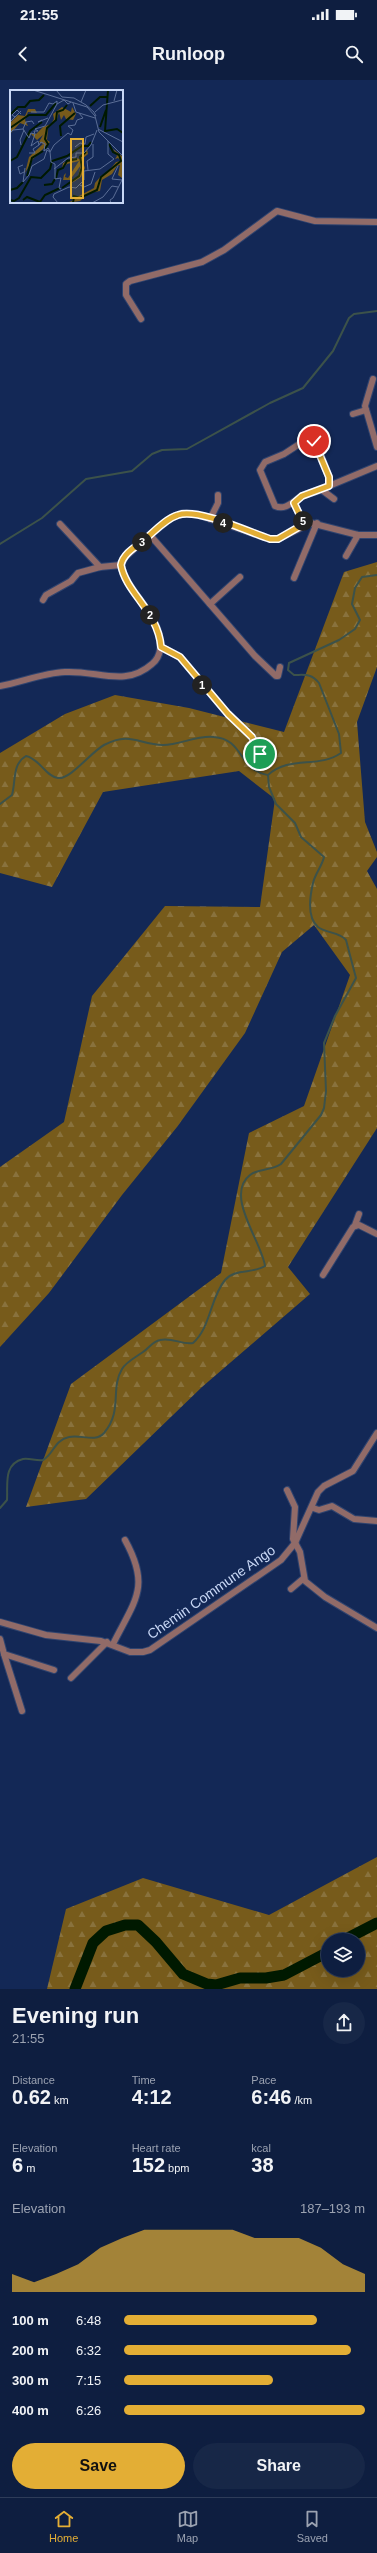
<!DOCTYPE html>
<html lang="en">
<head>
<meta charset="utf-8">
<style>
  :root { --surface:#0e1e40; --page:#172747; --text:#f1f3f6; --muted:#9ba2b1; --line:#2e3c59; --accent:#e3ae35 }
  body { margin:0; font-family:Helvetica,sans-serif; background:var(--page); color:var(--text); height:100vh; display:flex; flex-direction:column; font-size:15px; white-space:nowrap }
  * { box-sizing:border-box; margin:0 }
  p { font-size:13px; color:var(--muted) }
  .icon { flex:none; width:22px; height:22px; fill:none; stroke:currentColor; stroke-width:2; stroke-linecap:round; stroke-linejoin:round }
  .map { position:relative; height:1909px; overflow:hidden }
  .panel { display:flex; flex-direction:column; background:var(--surface); flex:1 }
  .panel>* { flex:none }
  .tools { position:absolute; left:321px; top:1853px; display:grid; gap:8px }
  .tools a { display:grid; place-items:center; width:44px; height:44px; border-radius:50%; background:var(--surface); box-shadow:0 4px 16px #0002,0 0 0 1px var(--line); font-size:20px }
  .pin { position:absolute; display:grid; place-items:center; width:34px; height:34px; color:#fff; margin:-17px; border:2px solid #fff; border-radius:50%; box-shadow:0 1px 4px #0007 }
  .km { position:absolute; width:20px; height:20px; margin:-10px; border-radius:50%; background:#222; color:#fff; font-size:11px; line-height:20px; text-align:center }
  .round { display:grid; place-items:center; flex:none; width:42px; height:42px; border-radius:21px; background:var(--page) }
  .head { display:flex; align-items:center; justify-content:space-between; height:68px; padding:0 12px }
  h1 { font-size:22px; font-weight:800; line-height:30px }
  .metrics { display:grid; grid-template-columns:repeat(3,1fr); gap:6px; height:68px; padding:4px 12px }
  .metrics div { display:grid; align-content:center }
  .metrics b { font-size:20px; font-weight:800 }
  .metrics small { font-size:11px; font-weight:400 }
  .metrics p { font-size:11px }
  .chart { height:112px; padding:8px 12px }
  .chart p { display:flex; justify-content:space-between }
  .chart svg { width:100%; height:72px; margin-top:4px; fill:var(--accent); opacity:.7 }
  .button { display:flex; gap:8px; margin-top:auto; padding:8px 12px }
  .button a { flex:1; height:46px; border-radius:24px; background:var(--accent); color:#111; font-size:16px; font-weight:800; line-height:46px; text-align:center }
  .button a+a { background:var(--page); color:var(--text) }
  ul { padding:0 12px; list-style:none; font-size:13px }
  li { display:grid; grid-template-columns:64px 48px 1fr; align-items:center; height:30px }
  li i { height:10px; border-radius:5px; background:var(--accent) }
  .status { display:flex; justify-content:space-between; align-items:center; height:28px; padding:0 20px; background:var(--surface); direction:ltr }
  .status svg { height:11px; fill:currentColor }
  header { display:flex; justify-content:space-between; align-items:center; height:52px; padding:0 12px; background:var(--surface); font-size:18px; font-weight:800 }
  .tab-bar { display:flex; justify-content:space-around; align-items:center; height:56px; border-top:1px solid var(--line); background:var(--surface); font-size:11px; color:var(--muted) }
  .tab-bar a { display:grid; justify-items:center; gap:2px }
  .tab-bar .current { color:var(--accent) }
  .map>svg:first-child { display:block }
</style>
</head>
<body>
<div class="status"><b>21:55</b><svg viewBox="0 0 49 12"><path d="M0 12V9h3v3zM5 12V6h3v6zM10 12V3h3v9zM15 12V0h3v12zM26 1h20v11H26zM47 4h2v5h-2z"/></svg></div>
<header><svg class="icon" aria-label="back" viewBox="0 0 24 24"><path d="M15 5l-7 7 7 7"/></svg>Runloop<svg class="icon" aria-label="search" viewBox="0 0 24 24"><circle cx="10" cy="10" r="6"/><path d="M15 15l6 6"/></svg></header>
<div class="map">
<svg width="377" height="1909" viewBox="0 0 377 1909">
  <defs>
    <pattern id="forest-firs" width="22" height="20" patternUnits="userSpaceOnUse"><rect width="22" height="20" fill="#775b1b"/><path d="M5 1l3.5 6h-7zM16 11l3.5 6h-7z" fill="#89723d"/></pattern>
  </defs>
  <rect width="100%" height="100%" fill="#132856"/>
  <!-- forest -->
  <g fill="url(#forest-firs)" fill-rule="evenodd">
    <polygon points="377,482 377,587 357,642 365,742 377,772 377,777 367,791 377,809 377,1048 288,1187 310,1214 202,1307 86,1419 26,1427 71,1304 221,1193 249,1053 304,1026 350,895 314,845 282,872 245,953 177,1047 122,1115 49,1213 0,1267 0,1087 64,1042 92,916 165,826 260,827 275,719 239,691 103,712 52,807 0,793 0,673 65,634 115,615 189,628 284,652 344,492"/>
    <path d="M377,1777v132h-330l19,-80 77,-31 126,37zM328,1860h30v30h-30z"/>
  </g>
  <g fill="none" stroke-linecap="round" stroke-linejoin="round">
    <!-- stream -->
    <g stroke="#3c524a" stroke-width="2">
      <polyline points="0,464 42,438 86,399 132,391 152,374 162,370 187,369 270,323 303,308 333,271 349,238 354,234 377,231"/>
      <path d="M0,724l12,-9c4,-14 0,-31 14,-39 14,3 19,20 32,22 12,2 33,-26 46,-33 27,-14 35,0 59,0 17,0 34,-10 51,-8 30,2 24,33 54,38"/>
      <path d="M0,1428l7,-8c1,-15 -4,-36 16,-41 7,-1 13,2 20,1 11,-6 11,-20 26,-23 12,-3 26,6 35,-4 19,-22 6,-44 18,-64 4,-7 14,-12 21,-17 6,-4 10,-11 17,-12 12,-3 22,5 33,3 18,-16 17,-45 32,-63 10,-12 28,-6 40,-14 -3,-24 -41,-71 -15,-91 9,-7 21,-4 31,-11l40,-49 3,-7 2,-17 -2,-48 11,-27 21,-38 -10,-38c-8,-9 -19,-6 -28,-13 -11,-9 -8,-31 -5,-44 2,-9 9,-17 11,-26l-23,-20 -6,-14 -19,-19 -7,-17 -1,-12c22,-20 50,-6 73,-22l-2,-19 -20,-51c-8,-10 -14,-8 -25,-8l-6,-5 1,-7 50,-23 16,-11 5,-9 -8,-16 3,-16 7,-11 15,-2"/>
    </g>
    <!-- river -->
    <g stroke="#001900" stroke-width="11">
      <polyline points="344,1860 377,1843"/>
      <polyline points="75,1909 93,1863 106,1851 125,1845 138,1845 156,1862 183,1894 207,1904 216,1905 240,1898 266,1898 284,1895 328,1872"/>
    </g>
    <!-- minor casing -->
    <g stroke="#30446f" stroke-width="8">
      <g id="minor">
        <polyline points="141,239 126,215 126,204 130,201 202,182 224,170 277,131 315,141 377,142"/>
        <polyline points="373,299 365,326 377,367"/>
        <polyline points="353,334 366,330"/>
        <path d="M307,359l9,4 13,34v9c-8,5 -18,6 -26,10 -10,4 -16,15 -28,10l-15,-36 5,-8 19,-8z"/>
        <polyline points="329,406 377,386"/>
        <polyline points="322,410 334,419"/>
        <polyline points="294,423 304,444"/>
        <polyline points="210,439 218,423 218,415"/>
        <polyline points="60,444 100,487"/>
        <polyline points="150,455 255,576 276,596 278,596 280,587"/>
        <polyline points="346,476 358,455"/>
        <polyline points="294,498 317,443"/>
        <polyline points="43,520 46,515 71,501 78,493 100,487 121,485"/>
        <polyline points="210,524 240,497"/>
        <polyline points="161,567 180,577 228,634 252,657 260,674"/>
        <path d="M0,606c22,-4 43,-13 65,-14 32,-2 60,16 87,-8 10,-8 10,-22 6,-33 -7,-23 -33,-44 -37,-66l4,-8 25,-22 21,-17 12,-5 13,1 74,25h8l33,-16 47,12h19"/>
        <polyline points="355,1145 359,1134"/>
        <polyline points="323,1195 353,1147 359,1145 377,1154"/>
        <polyline points="287,1410 295,1427 293,1459 300,1472 305,1501 325,1517 377,1548"/>
        <polyline points="313,1428 319,1430 332,1426 354,1439 377,1441"/>
        <polyline points="291,1509 304,1498"/>
        <polyline points="0,1542 46,1555 101,1561 130,1572 143,1572 150,1570 281,1480 295,1463 318,1412 324,1406 353,1391 377,1353"/>
        <polyline points="0,1559 4,1574 54,1590"/>
        <path d="M113,1564c22,-44 38,-57 12,-104"/>
        <polyline points="4,1574 22,1631"/>
        <polyline points="71,1598 107,1562"/>
      </g>
    </g>
    <!-- minor -->
    <use href="#minor" stroke="#916b68" stroke-width="6"/>
  </g>
  <g fill="none" stroke-linecap="round" stroke-linejoin="round">
    <!-- route casing -->
    <g stroke="#fff" stroke-width="8">
      <path id="route" d="M260,674l-8,-17 -24,-23 -48,-57 -19,-10c-3,-36 -35,-54 -40,-82 2,-11 14,-18 22,-24 11,-9 22,-22 35,-26 20,-7 71,17 92,24h8l26,-15 -10,-21 8,-7 27,-10v-9l-15,-36"/>
    </g>
    <!-- route -->
    <use href="#route" stroke="#e3ae35" stroke-width="5"/>
  </g>
  <g text-anchor="middle" stroke-width="4" stroke-linejoin="round" paint-order="stroke">
    <!-- street labels -->
    <g font-size="14" fill="#c8d7f5" stroke="#132856">
      <text transform="translate(211 1512) rotate(-35)" y="5">Chemin Commune Ango</text>
    </g>
  </g>
  <!-- overview -->
  <g transform="translate(10 10)">
    <rect width="113" height="113" fill="#132856"/>
    <path d="M52,17l9,5 1,-5 4,7 -3,6 -7,-1 -2,-4 -3,5 -2,-8 -2,7 -9,9 -1,12 3,2 -17,17 -8,14 4,-16 14,-13 -4,-2 4,-7 -6,5 -6,-6 -4,3 1,-4 8,1 7,-7 8,-3 3,-5 -1,-5zM18,19h7l2,4 -9,-1 -3,8 3,6 -8,-3 -10,11v-11l8,-8 7,1zM77,59l1,5 -6,5 3,9 -4,9 -9,6 6,-7 3,-11 -11,15h-7l1,-5 2,-2 -1,4 3,1 11,-17 -12,3 -5,5 1,-6 12,-5 5,1zM103,59l9,7v22l-4,-3 2,-10 -3,1 -5,8 -10,6 -2,11 -11,2 -9,8 -14,2 6,-2 1,-5h6l15,-8 1,-5 6,-7 6,-3 9,-11 5,-1 -3,-3 -3,1 2,-3z" fill="#775b1b"/>
    <path fill="none" stroke="#001900" stroke-width="2" d="M98,0l-3,41 12,-2 6,4M80,16l10,-9h7M1,24l7,-7h7l5,-6 9,-1 5,-5M90,37l6,-17M0,38l19,-13h17l10,-12M51,46l-1,-10 15,-13M35,59l3,-5 -3,-5 2,-11 9,-8 1,-8 6,-2 4,-5M0,71l7,-4 13,-26 12,-9M17,86l5,-18 11,-7M46,88l2,-8 5,-2 4,-7 10,-2M34,95l8,-1 3,-5M52,98l17,-12 3,-9 -2,-10 6,-5M0,100l7,-2 6,-6M0,110l4,1 5,-3 12,-21 10,1 9,-9 2,-8 15,-5 15,-10h6l3,-4M13,110l4,-3 13,5 5,-7 15,-7M63,113l1,-7 6,2 17,-8 4,-13 20,-16 -2,-6 -6,-3 -4,-8"/>
    <path fill="none" stroke="#5b6e96" stroke-width="1" d="M23,0l54,17 8,9 4,16 24,24M46,0l6,7 12,1 12,7 8,7 2,4M104,11l3,-11 6,1M71,12l5,-12M39,13l4,1 4,-3v3M63,13l3,9 19,6M21,22h13l5,-9M85,22l8,-7 19,-5M5,27l-3,-2 5,-5 4,4M32,30l-4,2 10,-4M0,32l11,-11M13,39l6,9 2,-5 4,1 -1,-3h4l-3,-2 10,-3 12,-22 7,-4 4,4 3,-2M13,39l3,-7 6,-1 2,3M88,39l25,13M0,43l3,-3 10,-1M25,44l-4,12 7,-5 1,4 2,-3 4,2 -1,7 4,-3 2,3M11,55l-1,-5 4,-10M65,57l5,-4 5,1 1,-7 8,-3M40,62l1,10 4,2v15l6,-1 -2,10 2,1M19,63h6l-2,-4 6,-4M13,75l-5,2 2,7 4,-2M108,76l-6,13 10,1M15,78l-2,14 6,-7 3,-9 12,-7 3,-9 3,2 4,-7 14,-12 3,2 2,-5 -5,-4 7,-1 2,-5 6,-2 -4,-5M44,79l14,-11 8,-1v-4h8l7,-8 6,-15M78,80l-1,-9 6,-4v-13M70,95l4,2 7,-3 4,-12M48,113l-5,-6 1,-3 15,-7 7,1 8,-8v-9l16,-2 14,-10 -6,-5v-13M82,113l11,-6 9,-11 6,1M101,113l-1,-3 3,-2 10,-20"/>
    <path fill="#e3ae35" fill-opacity="0.15" stroke="#e3ae35" stroke-width="2" d="M61,49h12v59h-12z"/>
    <rect width="113" height="113" fill="none" stroke="#c8d7f5" stroke-width="2"/>
  </g>
</svg>
<div class="tools">
<a><svg class="icon" aria-label="layers" viewBox="0 0 24 24"><path d="M12 4l9 5-9 5-9-5zM3 14l9 5 9-5"/></svg></a>
</div>
<div class="pin" style="left:260px;top:674px;background:#1e9e55"><svg class="icon" aria-label="arrive" viewBox="0 0 24 24"><path d="M6 21V4h12l-3 4 3 4H6"/></svg></div>
<div class="pin" style="left:314px;top:361px;background:#d93025"><svg class="icon" aria-label="check" viewBox="0 0 24 24"><path d="M5 12l5 5 9-10"/></svg></div>
<b class="km" style="left:202px;top:605px">1</b>
<b class="km" style="left:150px;top:535px">2</b>
<b class="km" style="left:142px;top:462px">3</b>
<b class="km" style="left:223px;top:443px">4</b>
<b class="km" style="left:303px;top:441px">5</b>
</div>
<section class="panel">
<div class="head"><div><h1>Evening run</h1><p>21:55</p></div><a class="round"><svg class="icon" aria-label="share" viewBox="0 0 24 24"><path d="M12 15V3M7 8l5-5 5 5M5 13v7h14v-7"/></svg></a></div>
<div class="metrics">
<div><p>Distance</p><b>0.62<small> km</small></b></div>
<div><p>Time</p><b>4:12</b></div>
<div><p>Pace</p><b>6:46<small> /km</small></b></div>
</div>
<div class="metrics">
<div><p>Elevation</p><b>6<small> m</small></b></div>
<div><p>Heart rate</p><b>152<small> bpm</small></b></div>
<div><p>kcal</p><b>38</b></div>
</div>
<div class="chart"><p><span>Elevation</span>187–193 m</p>
<svg viewBox="0 0 160 44" preserveAspectRatio="none"><path d="M0 44V33L10 38L20 33L30 27L40 17L50 11L60 6L70 6L80 6L90 6L100 6L110 11L120 11L130 11L140 17L150 27L160 33V44z"/></svg>
</div>
<ul>
<li><b>100 m</b>6:48<i style="width:80%"></i></li>
<li><b>200 m</b>6:32<i style="width:94%"></i></li>
<li><b>300 m</b>7:15<i style="width:62%"></i></li>
<li><b>400 m</b>6:26<i style="width:100%"></i></li>
</ul>
<div class="button"><a>Save</a><a>Share</a></div>
</section>
<nav class="tab-bar">
<a class="current"><svg class="icon" aria-label="home" viewBox="0 0 24 24"><path d="M3 11l9-7 9 7M6 9v11h12V9"/></svg>Home</a>
<a><svg class="icon" aria-label="map" viewBox="0 0 24 24"><path d="M3 6l6-2 6 2 6-2v14l-6 2-6-2-6 2zM9 4v14M15 6v14"/></svg>Map</a>
<a><svg class="icon" aria-label="saved" viewBox="0 0 24 24"><path d="M7 4h10v16l-5-4-5 4z"/></svg>Saved</a>
</nav>
</body>
</html>
